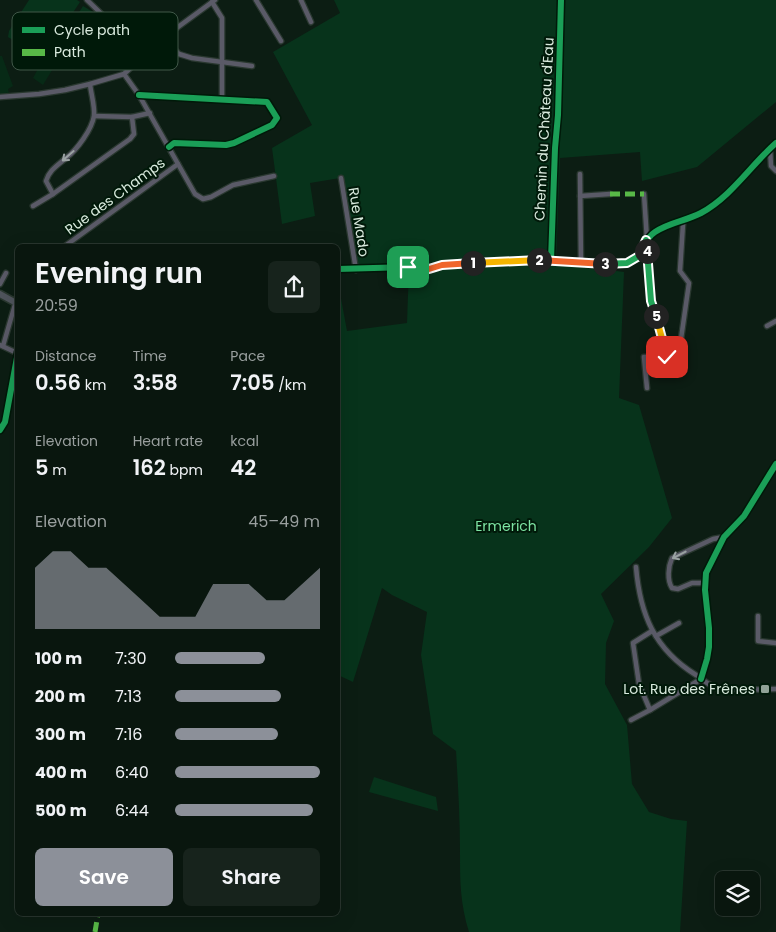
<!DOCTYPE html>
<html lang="en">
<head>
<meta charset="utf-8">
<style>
  :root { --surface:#09160e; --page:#17231c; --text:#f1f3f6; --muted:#999f9e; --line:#29352e; --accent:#8c9099 }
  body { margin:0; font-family:Poppins,sans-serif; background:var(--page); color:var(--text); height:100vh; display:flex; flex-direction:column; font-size:19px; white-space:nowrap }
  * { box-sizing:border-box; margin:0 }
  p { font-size:16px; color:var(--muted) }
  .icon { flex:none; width:28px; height:28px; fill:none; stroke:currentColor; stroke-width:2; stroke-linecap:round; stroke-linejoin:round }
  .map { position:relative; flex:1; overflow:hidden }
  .panel { position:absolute; left:15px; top:244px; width:325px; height:672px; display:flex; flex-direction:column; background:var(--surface); border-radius:8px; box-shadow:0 5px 20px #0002,0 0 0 1px var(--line) }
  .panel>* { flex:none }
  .controls { position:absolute; left:715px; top:871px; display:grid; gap:10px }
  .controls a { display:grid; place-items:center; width:45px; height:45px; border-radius:8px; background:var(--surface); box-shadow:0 5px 20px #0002,0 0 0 1px var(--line); font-size:25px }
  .pin { position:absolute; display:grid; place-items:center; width:42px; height:42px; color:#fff; margin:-21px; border-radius:10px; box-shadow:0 2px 8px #0006 }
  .km { position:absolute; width:25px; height:25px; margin:-12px; border-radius:50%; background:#222; color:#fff; font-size:14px; line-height:25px; text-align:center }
  .round { display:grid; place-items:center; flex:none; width:52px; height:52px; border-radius:8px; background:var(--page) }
  .head { display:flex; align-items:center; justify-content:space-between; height:85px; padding:0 20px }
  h1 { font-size:28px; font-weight:600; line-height:38px }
  .figures { display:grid; grid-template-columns:repeat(3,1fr); gap:8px; height:85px; padding:5px 20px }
  .figures div { display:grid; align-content:center }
  .figures b { font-size:21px; font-weight:600 }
  .figures small { font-size:14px; font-weight:400 }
  .figures p { font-size:14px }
  .chart { height:140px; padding:10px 20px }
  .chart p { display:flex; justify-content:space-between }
  .chart svg { width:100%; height:90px; margin-top:5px; fill:var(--accent); opacity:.7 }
  .button { display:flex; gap:10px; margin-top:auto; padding:10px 20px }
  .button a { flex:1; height:58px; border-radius:8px; background:var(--accent); color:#fff; font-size:20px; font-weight:600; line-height:58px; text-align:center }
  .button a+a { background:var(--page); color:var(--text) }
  ul { padding:0 20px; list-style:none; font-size:16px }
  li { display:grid; grid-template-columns:80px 60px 1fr; align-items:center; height:38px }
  li i { height:12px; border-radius:6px; background:var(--accent) }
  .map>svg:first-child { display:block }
</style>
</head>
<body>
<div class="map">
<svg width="776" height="932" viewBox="0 0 776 932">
  <rect width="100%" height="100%" fill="#0c1d13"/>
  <!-- built -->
  <g fill="#072a16">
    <polygon points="0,56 2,56 13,86 8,89 9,94 0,95"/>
    <polygon points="50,62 53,64 54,67 43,85 33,78 41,63"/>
  </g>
  <!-- green -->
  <g fill="#07331b">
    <polygon points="29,0 77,0 80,2 44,56 41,57 8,37 9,31"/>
    <path d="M334,0h442v102l-79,65 -55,14 -2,-29 -80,6 -4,105 68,9 -5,126 20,7 33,113 -23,29 -48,47 13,27 -8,22 -1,41 22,41 5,59 17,28 22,7 16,2 -7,111h-211c-9,-29 -9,-51 -9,-80 0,-34 -2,-67 -4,-101l-23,-17 -12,-79 6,-43 -35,-17 -10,-7 -29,94 -15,-7v-381l2,-1 7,38 60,-8 2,-56 -53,3 -16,-92 -30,5 5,33 -33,8 -10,-76 40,-23 -39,-73 67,-39z"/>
    <polygon points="83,6 93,12 79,32 71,25"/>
    <polygon points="374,777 436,797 438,811 369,792"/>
  </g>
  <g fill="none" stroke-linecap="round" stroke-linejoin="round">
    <!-- street casing -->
    <g stroke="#2a3830" stroke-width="7">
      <g id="street">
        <polyline points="87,0 144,55"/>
        <polyline points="256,0 281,41"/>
        <polyline points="301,0 311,22"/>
        <polyline points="212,2 222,18 222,100"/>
        <polyline points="163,38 179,54 192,58 252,66"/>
        <polyline points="124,74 139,95 195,194 203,199 211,197 233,185 274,176"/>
        <polyline points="139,95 267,102 277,118 272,125 234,143 226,145 174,143 169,147"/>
        <polyline points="0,97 39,94 65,90 90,84 124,74 163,38 215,0"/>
        <polyline points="94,116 132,117 150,113"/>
        <polyline points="770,148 771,166 776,171"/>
        <polyline points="580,174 581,262"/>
        <polyline points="341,178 356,270"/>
        <path d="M53,194l-7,-13c3,-11 12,-16 20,-23 11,-8 26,-29 28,-42 1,-10 -3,-22 -4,-32"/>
        <polyline points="644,194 651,301 669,362"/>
        <polyline points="580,196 610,194"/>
        <polyline points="33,206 53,194 130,139 134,134 132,117"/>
        <polyline points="65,246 178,164"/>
        <polyline points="551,260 555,148 558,115 561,0"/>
        <path d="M338,269l71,-2 20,2 13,-4c36,-2 71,-5 107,-5 21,0 61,10 80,2 17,-7 12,-21 26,-30 15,-10 31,-11 46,-19 30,-16 50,-48 75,-70"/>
        <polyline points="0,284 6,273"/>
        <polyline points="767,326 776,321"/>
        <polyline points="0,345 17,353"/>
        <polyline points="3,346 18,294"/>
        <polyline points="647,388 644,357 667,357 679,353 689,283 680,271 683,224"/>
        <polyline points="0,430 5,422 18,352"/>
        <path d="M636,567c4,47 18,82 60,108 6,4 15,12 23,14 16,2 40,0 57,0"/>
        <path d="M705,583h-13l-14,6 -6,-1c-5,-8 -4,-21 0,-30l41,-19 11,-2"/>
        <polyline points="758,616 758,641 776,643"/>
        <polyline points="656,636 679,623"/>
        <polyline points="701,679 707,659 709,647 709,628 705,590 706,573 724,537 744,516 776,464"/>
        <polyline points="650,710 639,684 633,643 652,631"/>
        <polyline points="631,720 650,710 701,679"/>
      </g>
    </g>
    <!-- secondary casing -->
    <g stroke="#2a3830" stroke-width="9">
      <polyline id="secondary" points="0,294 18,304"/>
    </g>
    <!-- street -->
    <use href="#street" stroke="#5a5a67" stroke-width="4.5"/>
    <!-- secondary -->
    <use href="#secondary" stroke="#4f545c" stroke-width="6"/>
    <!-- quiet -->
    <g stroke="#58b947" stroke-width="5" stroke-dasharray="10 5" stroke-linecap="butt">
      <polyline points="610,194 644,194"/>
      <polyline points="95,932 98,914"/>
    </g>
    <!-- cycleway casing -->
    <g stroke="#001909" stroke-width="9">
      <g id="cycleway">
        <polyline points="139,95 267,102 277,118 272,125 234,143 226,145 174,143 169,147"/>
        <polyline points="551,260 555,148 558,115 561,0"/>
        <path d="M338,269l71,-2 20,2 13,-4c36,-2 71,-5 107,-5 21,0 61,10 80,2 17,-7 12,-21 26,-30 15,-10 31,-11 46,-19 30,-16 50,-48 75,-70"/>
        <polyline points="0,430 5,422 18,352"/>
        <polyline points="701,679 707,659 709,647 709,628 705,590 706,573 724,537 744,516 776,464"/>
      </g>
    </g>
    <!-- cycleway -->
    <use href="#cycleway" stroke="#1a9f57" stroke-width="6"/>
  </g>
  <!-- one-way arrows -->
  <defs><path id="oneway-shaft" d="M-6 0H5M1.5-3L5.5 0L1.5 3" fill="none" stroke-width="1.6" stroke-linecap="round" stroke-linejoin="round" transform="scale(1.25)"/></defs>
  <g stroke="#9aa2a2">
    <use href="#oneway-shaft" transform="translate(68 156) rotate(139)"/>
    <use href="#oneway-shaft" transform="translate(679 555) rotate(153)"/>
  </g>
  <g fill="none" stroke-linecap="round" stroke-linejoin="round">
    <!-- split-1 casing -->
    <g stroke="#fff" stroke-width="10">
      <polyline id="split-1" points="408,267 429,269 442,265 473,263"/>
    </g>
    <!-- split-2 casing -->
    <g stroke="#fff" stroke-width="10">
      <polyline id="split-2" points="473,263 539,260"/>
    </g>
    <!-- split-3 casing -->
    <g stroke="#fff" stroke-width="10">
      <polyline id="split-3" points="539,260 605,264"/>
    </g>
    <!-- split-4 casing -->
    <g stroke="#fff" stroke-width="10">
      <polyline id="split-4" points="605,264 627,263 639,256 646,240 647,251"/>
    </g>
    <!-- split-5 casing -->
    <g stroke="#fff" stroke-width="10">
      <polyline id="split-5" points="647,251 651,301 656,316"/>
    </g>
    <!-- split-6 casing -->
    <g stroke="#fff" stroke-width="10">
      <polyline id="split-6" points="656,316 667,357"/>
    </g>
    <!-- split-1 -->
    <use href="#split-1" stroke="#f0652b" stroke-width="6"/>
    <!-- split-2 -->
    <use href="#split-2" stroke="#f5b400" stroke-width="6"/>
    <!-- split-3 -->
    <use href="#split-3" stroke="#f0652b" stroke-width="6"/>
    <!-- split-4 -->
    <use href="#split-4" stroke="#22a559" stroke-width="6"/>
    <!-- split-5 -->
    <use href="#split-5" stroke="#22a559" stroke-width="6"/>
    <!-- split-6 -->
    <use href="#split-6" stroke="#f5b400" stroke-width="6"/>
  </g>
  <!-- markers -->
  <rect fill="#91a297" stroke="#001909" stroke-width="2" x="760" y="684" width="10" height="10" rx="2.5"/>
  <g text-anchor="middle" stroke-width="4" stroke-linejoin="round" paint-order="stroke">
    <!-- street labels -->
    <g font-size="14" fill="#d9eade" stroke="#001909">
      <text transform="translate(544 129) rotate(-87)" y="5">Chemin du Château d'Eau</text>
      <text transform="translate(115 196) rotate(-36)" y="5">Rue des Champs</text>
      <text transform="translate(359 222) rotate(81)" y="5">Rue Mado</text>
    </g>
    <!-- park labels -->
    <g font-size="14" fill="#7de4a3" stroke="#001909">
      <text x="506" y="531">Ermerich</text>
    </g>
    <!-- poi labels -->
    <g font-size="14" fill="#d9eade" stroke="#001909" text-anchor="end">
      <text x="755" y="694">Lot. Rue des Frênes</text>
    </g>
  </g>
  <!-- legend -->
  <rect x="12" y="12" width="166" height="58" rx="8" fill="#001909" stroke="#415849" stroke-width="1"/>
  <rect x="22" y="27" width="23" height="6" fill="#1a9f57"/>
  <rect x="22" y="49" width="23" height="7" fill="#58b947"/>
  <g font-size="14" fill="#d9eade">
    <text x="54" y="35">Cycle path</text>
    <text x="54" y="57">Path</text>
  </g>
</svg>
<div class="controls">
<a><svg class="icon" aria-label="layers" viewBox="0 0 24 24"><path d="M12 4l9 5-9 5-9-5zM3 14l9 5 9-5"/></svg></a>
</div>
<div class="pin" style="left:408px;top:267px;background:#1e9e55"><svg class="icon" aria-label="arrive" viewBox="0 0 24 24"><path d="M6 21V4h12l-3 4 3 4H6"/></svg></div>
<div class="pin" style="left:667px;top:357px;background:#d93025"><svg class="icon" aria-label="check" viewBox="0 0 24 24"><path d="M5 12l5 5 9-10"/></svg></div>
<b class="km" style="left:473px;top:263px">1</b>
<b class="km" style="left:539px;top:260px">2</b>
<b class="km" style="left:605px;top:264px">3</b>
<b class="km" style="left:647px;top:251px">4</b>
<b class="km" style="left:656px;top:316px">5</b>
<section class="panel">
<div class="head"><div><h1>Evening run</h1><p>20:59</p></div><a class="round"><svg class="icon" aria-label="share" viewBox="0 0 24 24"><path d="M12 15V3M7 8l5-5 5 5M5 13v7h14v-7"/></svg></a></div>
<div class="figures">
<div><p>Distance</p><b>0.56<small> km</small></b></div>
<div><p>Time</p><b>3:58</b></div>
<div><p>Pace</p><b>7:05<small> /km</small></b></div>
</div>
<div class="figures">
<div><p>Elevation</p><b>5<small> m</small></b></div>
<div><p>Heart rate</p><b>162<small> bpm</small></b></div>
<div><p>kcal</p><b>42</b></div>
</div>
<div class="chart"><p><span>Elevation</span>45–49 m</p>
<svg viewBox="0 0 160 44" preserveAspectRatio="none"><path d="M0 44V14L10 6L20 6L30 14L40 14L50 22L60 30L70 38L80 38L90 38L100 22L110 22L120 22L130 30L140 30L150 22L160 14V44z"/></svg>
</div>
<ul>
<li><b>100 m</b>7:30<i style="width:62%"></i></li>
<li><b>200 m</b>7:13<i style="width:73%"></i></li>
<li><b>300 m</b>7:16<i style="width:71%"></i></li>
<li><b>400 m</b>6:40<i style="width:100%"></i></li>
<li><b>500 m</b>6:44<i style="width:95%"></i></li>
</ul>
<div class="button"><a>Save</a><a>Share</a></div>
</section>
</div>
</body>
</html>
